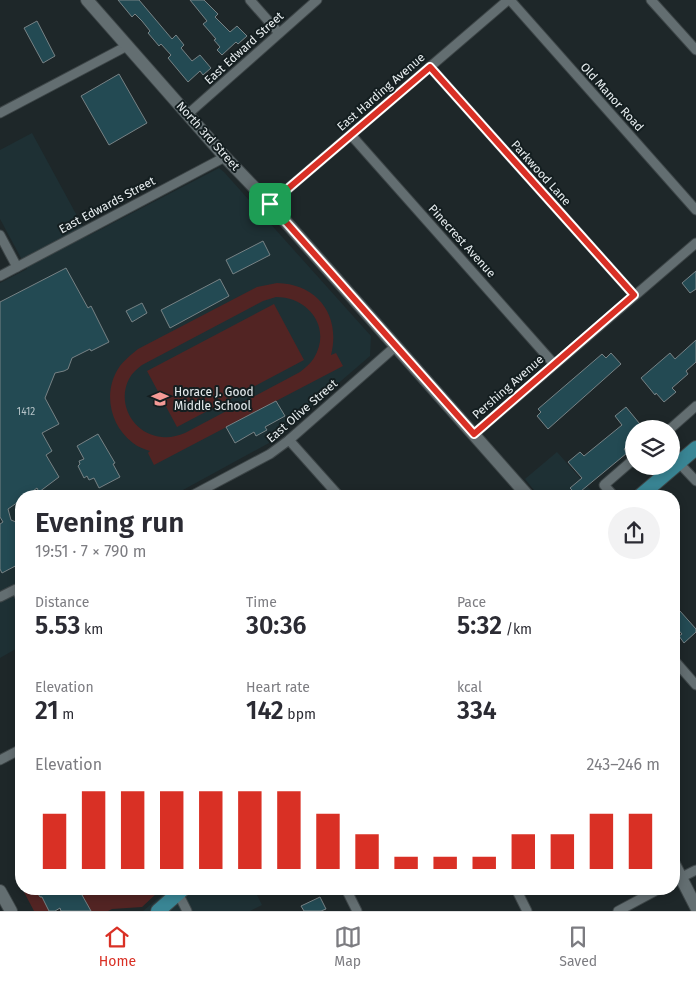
<!DOCTYPE html>
<html lang="en">
<head>
<meta charset="utf-8">
<style>
  :root { --surface:#fff; --page:#f2f2f3; --text:#2b2b33; --muted:#7c7c81; --line:#e1e1e2; --accent:#d93025 }
  body { margin:0; font-family:"Fira Sans",sans-serif; background:var(--page); color:var(--text); height:100vh; display:flex; flex-direction:column; font-size:19px; white-space:nowrap }
  * { box-sizing:border-box; margin:0 }
  p { font-size:16px; color:var(--muted) }
  .icon { flex:none; width:28px; height:28px; fill:none; stroke:currentColor; stroke-width:2; stroke-linecap:round; stroke-linejoin:round }
  .map { position:relative; flex:1; overflow:hidden }
  .sheet { position:absolute; left:15px; top:490px; width:665px; height:405px; display:flex; flex-direction:column; background:var(--surface); border-radius:20px; box-shadow:0 2px 8px #0003 }
  .sheet>* { flex:none }
  .tools { position:absolute; left:625px; top:420px; display:grid; gap:10px }
  .tools a { display:grid; place-items:center; width:55px; height:55px; border-radius:50%; background:var(--surface); box-shadow:0 2px 8px #0003; font-size:25px }
  .pin { position:absolute; display:grid; place-items:center; width:42px; height:42px; color:#fff; margin:-21px; border-radius:10px; box-shadow:0 2px 8px #0006 }
  .round { display:grid; place-items:center; flex:none; width:52px; height:52px; border-radius:26px; background:var(--page) }
  .headline { display:flex; align-items:center; justify-content:space-between; height:85px; padding:0 20px }
  h1 { font-size:28px; font-weight:600; line-height:38px }
  .stats { display:grid; grid-template-columns:repeat(3,1fr); gap:8px; height:85px; padding:5px 20px }
  .stats div { display:grid; align-content:center }
  .stats b { font-size:25px; font-weight:600 }
  .stats small { font-size:14px; font-weight:400 }
  .stats p { font-size:14px }
  .chart { height:140px; padding:10px 20px }
  .chart p { display:flex; justify-content:space-between }
  .chart svg { width:100%; height:90px; margin-top:5px; stroke:var(--accent); stroke-width:6 }
  .tabs { display:flex; justify-content:space-around; align-items:center; height:70px; border-top:1px solid var(--line); background:var(--surface); font-size:14px; color:var(--muted) }
  .tabs a { display:grid; justify-items:center; gap:2px }
  .tabs .active { color:var(--accent) }
  .map>svg:first-child { display:block }
</style>
</head>
<body>
<div class="map">
<svg width="696" height="911" viewBox="0 0 696 911">
  <rect width="100%" height="100%" fill="#1e2729"/>
  <!-- built -->
  <g fill="#1e3034">
    <polygon points="32,133 88,236 219,168 224,172 371,336 370,356 269,443 172,496 21,496 21,646 0,658 0,283 27,269 0,219 0,150"/>
    <polygon points="557,452 596,496 526,496 534,490 525,479"/>
    <polygon points="169,889 254,889 262,905 250,911 143,911"/>
  </g>
  <!-- green -->
  <g fill="#522423" fill-rule="evenodd">
    <path d="M277,283c41,1 64,33 54,72l5,-2 7,13 -189,99 -6,-12 2,-2c-6,-2 -12,-4 -17,-8 -23,-17 -30,-50 -15,-74 5,-8 13,-14 20,-20l119,-62zM276,297c33,0 56,31 38,61 -4,6 -9,10 -14,14l-115,61c-8,3 -15,5 -23,4 -28,-2 -46,-33 -33,-58 3,-6 8,-10 13,-14l121,-64z"/>
    <polygon points="274,304 304,360 177,427 147,371"/>
    <polygon points="30,889 35,889 40,897 42,897 49,911 34,911 24,892"/>
    <polygon points="95,889 155,889 157,893 142,907 112,909 108,911 91,911 82,895"/>
  </g>
  <!-- building -->
  <g fill="#234a53" stroke="#778285">
    <polygon points="118,0 139,0 172,39 176,35 184,45 181,48 192,61 200,55 211,68 203,75 200,71 188,82 168,58 171,55 161,44 159,46 148,33 150,31 142,21 135,14 132,17"/>
    <polygon points="190,0 204,0 218,14 215,17 230,32 237,26 247,36 238,44 236,42 222,55 217,50 220,47 214,40 216,39 203,24 207,21"/>
    <polygon points="37,21 55,56 43,63 24,28"/>
    <polygon points="119,74 147,123 109,145 81,96"/>
    <polygon points="263,241 270,255 233,274 226,260"/>
    <polygon points="66,268 88,308 91,306 109,342 91,351 90,349 72,358 68,369 64,371 55,373 45,398 59,424 42,433 52,451 46,455 59,477 39,492 37,488 26,496 21,496 21,500 8,509 11,520 21,524 21,563 2,573 0,569 0,524 3,522 0,517 0,302"/>
    <polygon points="696,271 696,289 690,293 682,283"/>
    <polygon points="220,279 229,296 170,328 161,310"/>
    <polygon points="142,303 147,313 132,322 126,311"/>
    <polygon points="696,340 696,362 686,371 688,374 672,388 676,392 664,402 656,393 655,395 641,378 670,353 675,359"/>
    <polygon points="611,353 621,364 548,429 537,416 541,412 538,409 602,354 606,358"/>
    <polygon points="276,401 285,416 265,427 267,430 256,436 254,432 235,443 226,427"/>
    <polygon points="626,407 644,429 634,429 634,441 624,449 627,453 581,491 583,493 579,496 566,496 573,491 570,488 582,478 568,462 580,452 584,456 622,425 615,416"/>
    <polygon points="98,434 115,463 113,464 120,477 99,488 94,478 89,480 87,476 84,478 78,466 80,464 79,461 84,459 77,446"/>
    <polygon points="674,609 678,613 680,611 696,629 696,632 684,643 679,636 682,634 674,625"/>
    <polygon points="35,889 94,889 82,895 91,911 61,911 60,908 55,911 49,911 42,897 40,897"/>
    <polygon points="320,897 326,909 321,911 304,911 301,906"/>
  </g>
  <g fill="none" stroke-linecap="round" stroke-linejoin="round">
    <!-- street casing -->
    <g stroke="#3d4547" stroke-width="11">
      <g id="street">
        <polyline points="250,0 279,33"/>
        <polyline points="510,0 696,210"/>
        <polyline points="651,0 696,50"/>
        <polyline points="430,67 634,295"/>
        <polyline points="0,113 127,46"/>
        <polyline points="188,114 317,0"/>
        <polyline points="351,135 554,364"/>
        <polyline points="270,204 508,0"/>
        <polyline points="0,235 17,267"/>
        <polyline points="0,276 225,157"/>
        <polyline points="670,429 696,406"/>
        <polyline points="474,434 696,243"/>
        <polyline points="289,440 339,496"/>
        <polyline points="679,463 696,481"/>
        <polyline points="191,496 270,454 289,440 396,346"/>
        <polyline points="614,496 604,485 634,459"/>
        <polyline points="0,597 16,589 21,599"/>
        <polyline points="674,660 696,685"/>
        <polyline points="0,760 21,749"/>
        <polyline points="674,881 696,870"/>
        <polyline points="176,889 187,911"/>
        <polyline points="346,889 357,911"/>
        <polyline points="516,889 527,911"/>
        <polyline points="618,911 659,889"/>
      </g>
    </g>
    <!-- secondary casing -->
    <g stroke="#3d4547" stroke-width="14">
      <g id="secondary">
        <polyline points="87,0 225,157 270,204 528,496"/>
        <polyline points="674,864 696,907"/>
        <polyline points="0,891 11,911"/>
      </g>
    </g>
    <!-- primary casing -->
    <g stroke="#3d4547" stroke-width="16">
      <g id="primary">
        <polyline points="640,496 696,448"/>
        <polyline points="158,911 183,889"/>
      </g>
    </g>
    <!-- street -->
    <use href="#street" stroke="#636e71" stroke-width="9"/>
    <!-- secondary -->
    <use href="#secondary" stroke="#636e71" stroke-width="12"/>
    <!-- primary -->
    <use href="#primary" stroke="#398594" stroke-width="14"/>
  </g>
  <g fill="none" stroke-linecap="round" stroke-linejoin="round">
    <!-- route casing -->
    <g stroke="#fff" stroke-width="10">
      <polygon id="route" points="430,67 634,295 474,434 270,204"/>
    </g>
    <!-- route -->
    <use href="#route" stroke="#d93025" stroke-width="6"/>
  </g>
  <!-- icons -->
  <defs>
    <g id="school-bare" transform="scale(1.35)"><path d="M0-5L7-2L0 1L-7-2ZM-4 1L0 2.5L4 1V4Q0 6-4 4Z" fill="#f59b97" stroke="#141e20" stroke-width="2.5" paint-order="stroke"/></g>
  </defs>
  <g fill-rule="evenodd">
    <use href="#school-bare" x="160" y="399"/>
  </g>
  <g text-anchor="middle" stroke-width="4" stroke-linejoin="round" paint-order="stroke">
    <!-- number labels -->
    <g font-size="10" fill="#b6c4c8">
      <text x="26" y="415">1412</text>
    </g>
    <!-- street labels -->
    <g font-size="12" fill="#e7edef" stroke="#141e20">
      <text transform="translate(244 48) rotate(-42)" y="4">East Edward Street</text>
      <text transform="translate(381 92) rotate(-41)" y="4">East Harding Avenue</text>
      <text transform="translate(612 97) rotate(48)" y="4">Old Manor Road</text>
      <text transform="translate(208 136) rotate(48)" y="4">North 3rd Street</text>
      <text transform="translate(541 173) rotate(48)" y="4">Parkwood Lane</text>
      <text transform="translate(107 205) rotate(-28)" y="4">East Edwards Street</text>
      <text transform="translate(462 241) rotate(48)" y="4">Pinecrest Avenue</text>
      <text transform="translate(508 387) rotate(-41)" y="4">Pershing Avenue</text>
      <text transform="translate(302 411) rotate(-41)" y="4">East Olive Street</text>
    </g>
    <!-- poi labels -->
    <g font-size="12" fill="#e7edef" stroke="#141e20" text-anchor="start">
      <text x="174" y="396">Horace J. Good<tspan x="174" dy="14">Middle School</tspan></text>
    </g>
  </g>
</svg>
<div class="tools">
<a><svg class="icon" aria-label="layers" viewBox="0 0 24 24"><path d="M12 4l9 5-9 5-9-5zM3 14l9 5 9-5"/></svg></a>
</div>
<div class="pin" style="left:270px;top:204px;background:#1e9e55"><svg class="icon" aria-label="arrive" viewBox="0 0 24 24"><path d="M6 21V4h12l-3 4 3 4H6"/></svg></div>
<section class="sheet">
<div class="headline"><div><h1>Evening run</h1><p>19:51 · 7 × 790 m</p></div><a class="round"><svg class="icon" aria-label="share" viewBox="0 0 24 24"><path d="M12 15V3M7 8l5-5 5 5M5 13v7h14v-7"/></svg></a></div>
<div class="stats">
<div><p>Distance</p><b>5.53<small> km</small></b></div>
<div><p>Time</p><b>30:36</b></div>
<div><p>Pace</p><b>5:32<small> /km</small></b></div>
</div>
<div class="stats">
<div><p>Elevation</p><b>21<small> m</small></b></div>
<div><p>Heart rate</p><b>142<small> bpm</small></b></div>
<div><p>kcal</p><b>334</b></div>
</div>
<div class="chart"><p><span>Elevation</span>243–246 m</p>
<svg viewBox="0 0 160 44" preserveAspectRatio="none"><path d="M5 44V17M15 44V6M25 44V6M35 44V6M45 44V6M55 44V6M65 44V6M75 44V17M85 44V27M95 44V38M105 44V38M115 44V38M125 44V27M135 44V27M145 44V17M155 44V17"/></svg>
</div>
</section>
</div>
<nav class="tabs">
<a class="active"><svg class="icon" aria-label="home" viewBox="0 0 24 24"><path d="M3 11l9-7 9 7M6 9v11h12V9"/></svg>Home</a>
<a><svg class="icon" aria-label="map" viewBox="0 0 24 24"><path d="M3 6l6-2 6 2 6-2v14l-6 2-6-2-6 2zM9 4v14M15 6v14"/></svg>Map</a>
<a><svg class="icon" aria-label="saved" viewBox="0 0 24 24"><path d="M7 4h10v16l-5-4-5 4z"/></svg>Saved</a>
</nav>
</body>
</html>
